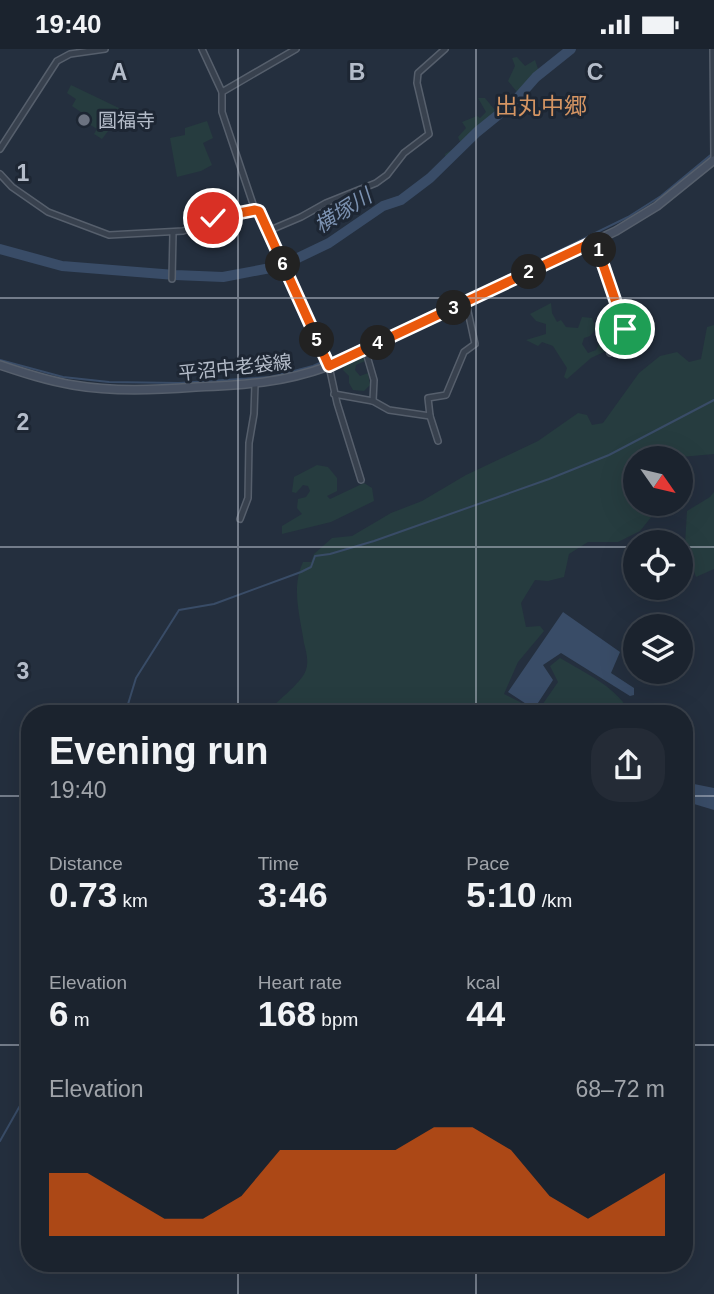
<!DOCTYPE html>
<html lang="en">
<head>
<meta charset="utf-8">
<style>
  :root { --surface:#1b232e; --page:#242b36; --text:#f1f3f6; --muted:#a0a4aa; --line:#39404a; --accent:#ea580c }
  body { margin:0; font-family:Helvetica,"Noto Sans JP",sans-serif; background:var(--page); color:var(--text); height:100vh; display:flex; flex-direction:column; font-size:26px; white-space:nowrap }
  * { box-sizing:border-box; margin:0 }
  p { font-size:23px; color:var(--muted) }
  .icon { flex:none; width:38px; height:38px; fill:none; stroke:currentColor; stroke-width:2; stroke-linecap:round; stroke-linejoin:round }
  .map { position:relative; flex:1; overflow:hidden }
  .sheet { position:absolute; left:21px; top:656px; width:672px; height:567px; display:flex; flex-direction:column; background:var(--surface); border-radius:28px; box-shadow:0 7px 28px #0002,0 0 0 2px var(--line) }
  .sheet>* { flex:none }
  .needle { width:46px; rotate:124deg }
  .fabs { position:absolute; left:623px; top:397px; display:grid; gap:14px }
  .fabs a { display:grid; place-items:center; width:70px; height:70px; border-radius:50%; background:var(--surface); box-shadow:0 7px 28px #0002,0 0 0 2px var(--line); font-size:35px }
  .pin { position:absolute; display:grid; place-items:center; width:60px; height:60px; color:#fff; margin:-30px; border:4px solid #fff; border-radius:50%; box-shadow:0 2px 7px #0007 }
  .km { position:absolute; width:35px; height:35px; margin:-18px; border-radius:50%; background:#222; color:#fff; font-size:19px; line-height:35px; text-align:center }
  .round { display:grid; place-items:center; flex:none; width:74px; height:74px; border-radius:28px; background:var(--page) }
  .headline { display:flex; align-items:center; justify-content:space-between; height:119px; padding:0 28px }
  h1 { font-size:38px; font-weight:800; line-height:52px }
  .figures { display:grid; grid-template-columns:repeat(3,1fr); gap:10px; height:119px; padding:7px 28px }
  .figures div { display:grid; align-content:center }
  .figures b { font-size:35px; font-weight:800 }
  .figures small { font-size:19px; font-weight:400 }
  .figures p { font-size:19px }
  .chart { height:196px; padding:14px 28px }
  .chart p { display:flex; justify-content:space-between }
  .chart svg { width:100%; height:126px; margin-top:7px; fill:var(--accent); opacity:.7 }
  .status { display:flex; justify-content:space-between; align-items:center; height:49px; padding:0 35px; background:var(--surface); direction:ltr }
  .status svg { height:19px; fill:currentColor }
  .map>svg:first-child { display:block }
</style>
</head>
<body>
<div class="status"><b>19:40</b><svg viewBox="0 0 49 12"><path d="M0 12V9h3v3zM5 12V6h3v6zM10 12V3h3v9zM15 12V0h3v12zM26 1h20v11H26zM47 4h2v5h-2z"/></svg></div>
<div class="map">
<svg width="714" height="1245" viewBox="0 0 714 1245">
  <rect width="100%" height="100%" fill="#242f3e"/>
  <!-- green -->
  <g fill="#263c3f">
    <polygon points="517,8 525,17 535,11 540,26 530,37 524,39 511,55 480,78 469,95 453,110 446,111 445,105 461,95 458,88 466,79 462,73 477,67 480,69 486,63 478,49 485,49 494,60 505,55 517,43 508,32 515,17 512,9"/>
    <polygon points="71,36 121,60 121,65 102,90 94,85 97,80 84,72 87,67 72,57 76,50 67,44"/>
    <polygon points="207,72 213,89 203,94 212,116 201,122 177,128 170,89 185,86 185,79"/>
    <polygon points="551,254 552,264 557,273 561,271 566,278 578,279 582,268 592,269 596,280 590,287 584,289 582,295 588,304 596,301 599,295 604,293 608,296 608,301 591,309 567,330 564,328 567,319 553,297 542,293 538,297 526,291 546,285 546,275 536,272 530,265"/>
    <path d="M714,276v129l-44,4 -35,1v45h21l-4,12 -12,15 -22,11h-30l-19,12 -5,23 -16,4 -13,-1 -14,23 5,24 14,-1 4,5 -26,31 -14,32 16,8 10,10 8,-1 20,-29 -8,-16 10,-8c25,15 57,29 71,56h-365c10,-13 35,-30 40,-44 3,-9 0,-19 -2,-27 -4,-27 -13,-55 -1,-81h8l3,-8 18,-16 20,-2 39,-23 31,-12 44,-26 72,-34 40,-28 9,2 5,10 11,-2 36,-50 21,-17 17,-4 12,10 12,-3 6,-32z"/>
    <polygon points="362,307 365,312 356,316 355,321 360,327 368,324 370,336 364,342 353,341 349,334 349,327 343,321 344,316 355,308"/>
    <polygon points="317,416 328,418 337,429 337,442 327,447 330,450 364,434 372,439 374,452 331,473 282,485 282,477 302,465 297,459 298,450 306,448 310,442 308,437 303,436 296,444 292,443 294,428"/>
    <polygon points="714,443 714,520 696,528 685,495 687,462 710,448"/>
  </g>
  <!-- water -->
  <g fill="#394c67">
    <polygon points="563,563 620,603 611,624 634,639 634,646 630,647 561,604 543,616 553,631 534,660 508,643"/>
    <polygon points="684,733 714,739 714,761 684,752"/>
  </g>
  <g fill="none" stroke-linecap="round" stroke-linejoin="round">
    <!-- stream -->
    <g stroke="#394c67" stroke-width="2">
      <polyline points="0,311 63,328 109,333 179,334 271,328 313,317 407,276 628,168 661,147 713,104"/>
      <polyline points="125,665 136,629 179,561 214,555 301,523 311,518 315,507 330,505 374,492 549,430 609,406 714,351"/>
      <polyline points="0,1092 30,1039"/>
    </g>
    <!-- river -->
    <polyline stroke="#394c67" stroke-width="10" points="0,200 62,217 175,226 223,228 281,217 329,194 383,157 401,151 430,129 477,83 513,54 536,28 571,0"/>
    <!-- minor casing -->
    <g stroke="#565f6c" stroke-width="8">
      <g id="minor">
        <polyline points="202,0 222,43"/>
        <polyline points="296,0 222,43 222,63 255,161 259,162 265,174 329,317 337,354 361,431"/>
        <polyline points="713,0 714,109"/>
        <polyline points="0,100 57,12 70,5 105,0"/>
        <polyline points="0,125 12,138 48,163 109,186 183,182 204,175 213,169 255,161"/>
        <polyline points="268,182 301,168 326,154 376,134 387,126 404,104 429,85 417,34 418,24 445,0"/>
        <polyline points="595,192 625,280 623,287 610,304"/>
        <polyline points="172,230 173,184"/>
        <polyline points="365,300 374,331 373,352"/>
        <polyline points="334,345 373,352 389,361 430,367"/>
        <polyline points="438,392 430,367 428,349 446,346 464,303 475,295 466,253"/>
        <polyline points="240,470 248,449 249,394 254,365 255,335"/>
      </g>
    </g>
    <!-- secondary casing -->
    <g stroke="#565f6c" stroke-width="10">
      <path id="secondary" d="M0,316c24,8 48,16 73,20 40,7 83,5 123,2 49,-2 86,-4 133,-21l287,-135 41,-25 57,-46"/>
    </g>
    <!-- minor -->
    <use href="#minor" stroke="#38414e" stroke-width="5"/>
    <!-- secondary -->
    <use href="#secondary" stroke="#465061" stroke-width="7"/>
  </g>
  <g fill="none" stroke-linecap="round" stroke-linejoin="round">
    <!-- route casing -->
    <g stroke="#fff" stroke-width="14">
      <polyline id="route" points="213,169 255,161 259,162 329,317 595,192 625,280"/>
    </g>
    <!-- route -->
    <use href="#route" stroke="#ea580c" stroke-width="9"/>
  </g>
  <!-- grid -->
  <path fill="none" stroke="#b4bcc9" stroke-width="2" stroke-opacity="0.55" d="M238,0v665M476,0v665M0,249h714M0,498h635M681,498h33M0,747h30M684,747h30M0,996h30M684,996h30M238,1214v31M476,1214v31"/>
  <!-- markers -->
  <circle fill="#6b7280" stroke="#1d2633" stroke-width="2.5" cx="84" cy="71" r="7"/>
  <g text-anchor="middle" stroke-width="6" stroke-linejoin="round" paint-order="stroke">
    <!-- poi labels -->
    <g font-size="19" fill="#b4bcc9" stroke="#1d2633" text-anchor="start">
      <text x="98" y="78">圓福寺</text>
    </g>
    <!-- street labels -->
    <g font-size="19" fill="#b4bcc9" stroke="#1d2633">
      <text transform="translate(235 318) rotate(-6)" y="7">平沼中老袋線</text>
    </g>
    <!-- water labels -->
    <g font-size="21" font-style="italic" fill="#7c92b1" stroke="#1d2633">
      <text transform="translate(343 162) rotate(-32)" y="7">横塚川</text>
    </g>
    <!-- quarter labels -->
    <g font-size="23" fill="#d59563" stroke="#1d2633">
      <text x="541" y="65">出丸中郷</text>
    </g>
  </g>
  <g font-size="23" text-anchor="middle" font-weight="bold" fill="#b4bcc9" stroke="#1d2633" stroke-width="6" stroke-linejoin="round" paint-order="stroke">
    <text x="119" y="31">A</text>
    <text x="357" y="31">B</text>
    <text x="595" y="31">C</text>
    <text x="23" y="132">1</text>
    <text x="23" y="381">2</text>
    <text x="23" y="630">3</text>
  </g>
</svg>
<div class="fabs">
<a><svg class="needle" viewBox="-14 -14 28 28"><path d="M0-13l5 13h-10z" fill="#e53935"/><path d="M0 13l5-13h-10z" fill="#a0a4aa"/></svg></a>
<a><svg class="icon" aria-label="locate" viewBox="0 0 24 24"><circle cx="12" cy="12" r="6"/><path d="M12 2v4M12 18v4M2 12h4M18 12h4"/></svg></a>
<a><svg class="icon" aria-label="layers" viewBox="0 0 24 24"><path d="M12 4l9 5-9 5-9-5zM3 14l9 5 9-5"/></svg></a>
</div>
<div class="pin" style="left:625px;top:280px;background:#1e9e55"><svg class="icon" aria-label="arrive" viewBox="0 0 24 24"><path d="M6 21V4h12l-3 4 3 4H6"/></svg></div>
<div class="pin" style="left:213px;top:169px;background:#d93025"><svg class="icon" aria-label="check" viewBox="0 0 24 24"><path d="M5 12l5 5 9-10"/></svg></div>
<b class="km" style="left:599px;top:201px">1</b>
<b class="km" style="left:529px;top:223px">2</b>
<b class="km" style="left:454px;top:259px">3</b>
<b class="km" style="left:378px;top:294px">4</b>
<b class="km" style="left:317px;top:291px">5</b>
<b class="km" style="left:283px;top:215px">6</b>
<section class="sheet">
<div class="headline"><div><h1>Evening run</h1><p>19:40</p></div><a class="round"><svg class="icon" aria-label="share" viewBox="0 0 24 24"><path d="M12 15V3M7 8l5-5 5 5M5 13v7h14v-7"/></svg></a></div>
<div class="figures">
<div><p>Distance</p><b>0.73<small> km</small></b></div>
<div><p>Time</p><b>3:46</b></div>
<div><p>Pace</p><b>5:10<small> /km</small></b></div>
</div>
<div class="figures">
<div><p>Elevation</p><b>6<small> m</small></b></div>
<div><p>Heart rate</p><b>168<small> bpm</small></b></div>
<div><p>kcal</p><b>44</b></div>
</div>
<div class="chart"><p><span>Elevation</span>68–72 m</p>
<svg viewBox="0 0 160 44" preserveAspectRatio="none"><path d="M0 44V22L10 22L20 30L30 38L40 38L50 30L60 14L70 14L80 14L90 14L100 6L110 6L120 14L130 30L140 38L150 30L160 22V44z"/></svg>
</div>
</section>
</div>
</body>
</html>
